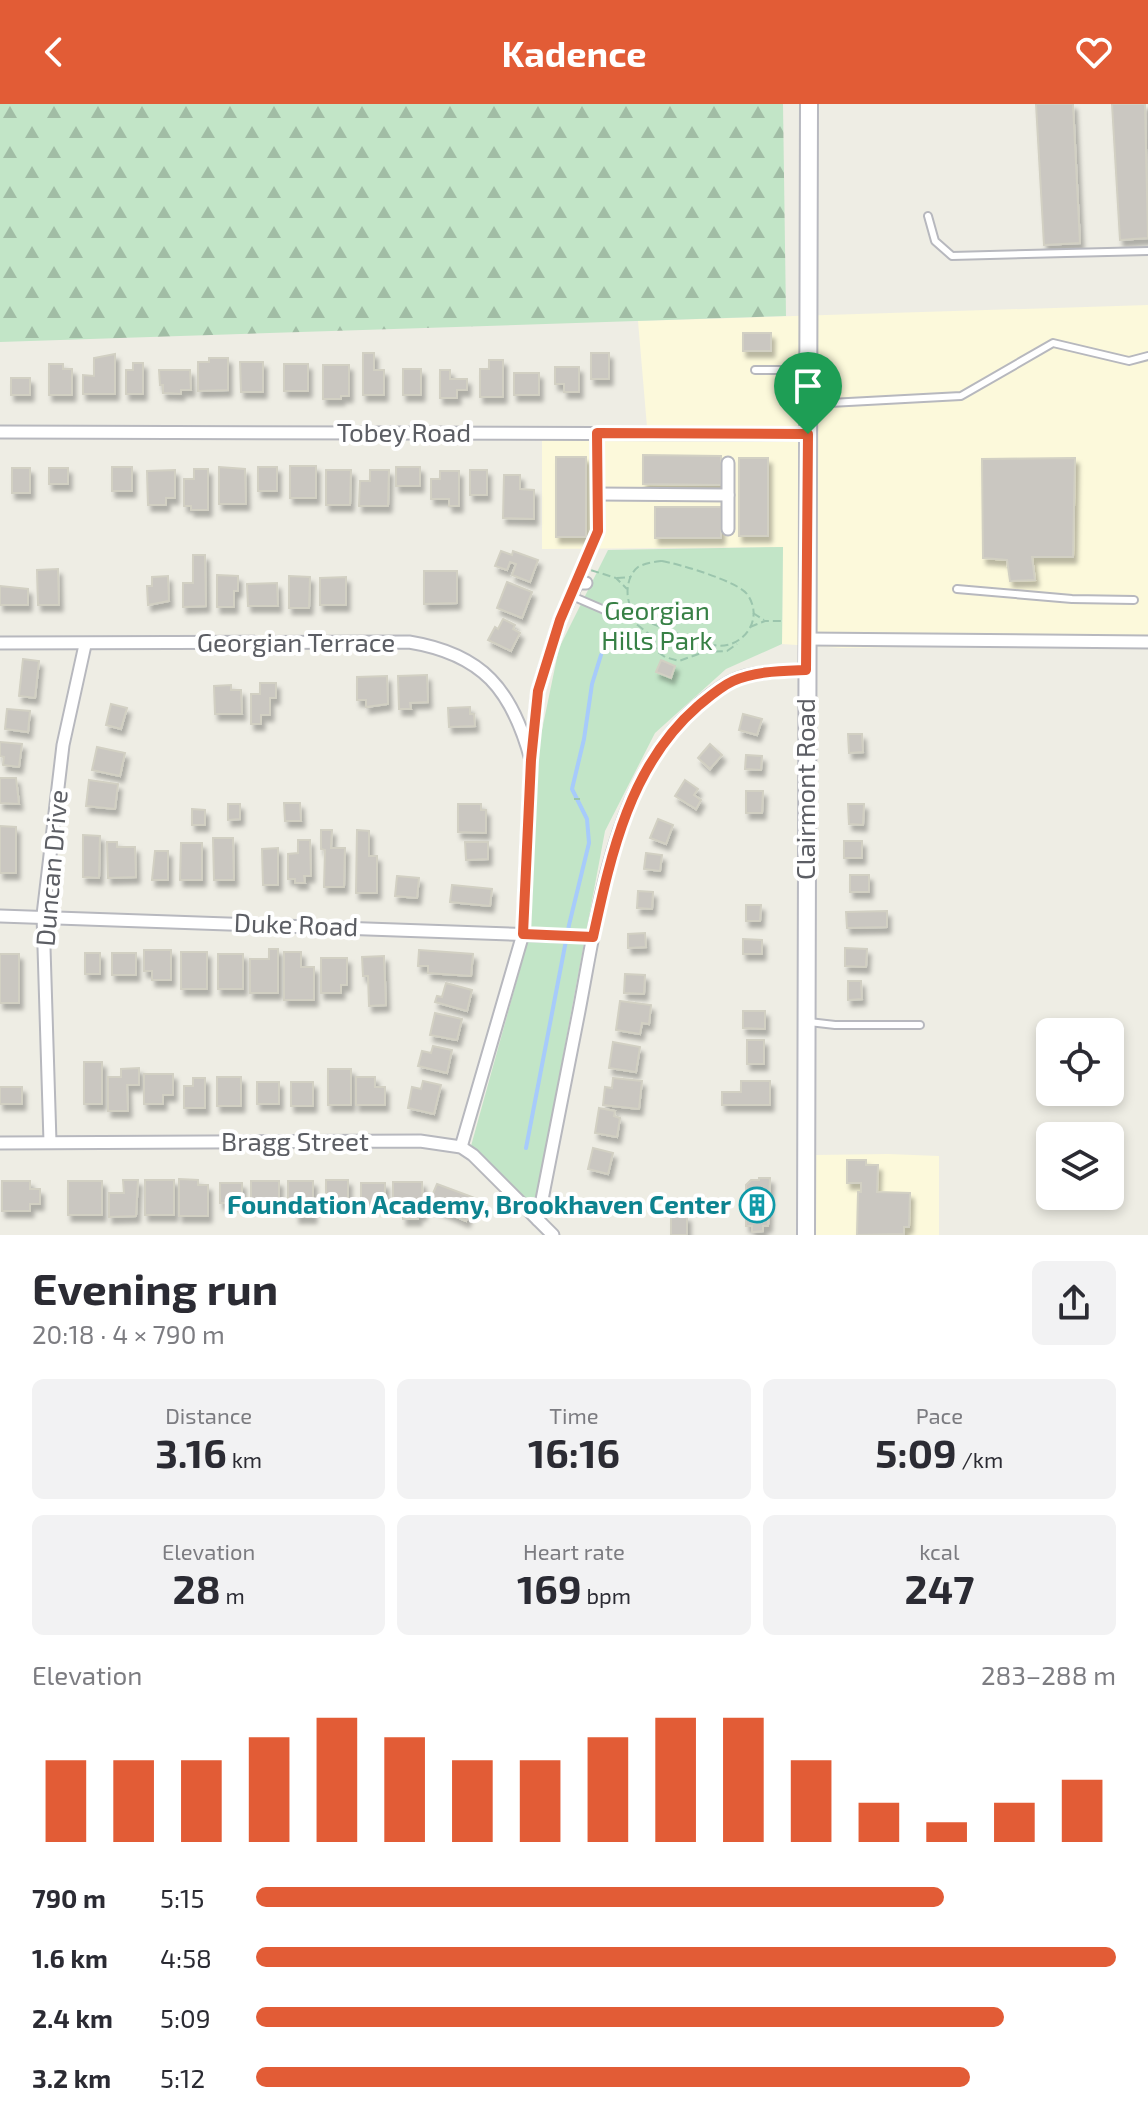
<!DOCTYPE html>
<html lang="en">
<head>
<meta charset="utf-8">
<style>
  :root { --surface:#fff; --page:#f2f2f3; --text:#2b2b33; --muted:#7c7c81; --accent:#e25c36 }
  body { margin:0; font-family:"Exo 2",sans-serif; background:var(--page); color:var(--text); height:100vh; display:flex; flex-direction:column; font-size:30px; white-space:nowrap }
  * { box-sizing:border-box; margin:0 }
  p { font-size:26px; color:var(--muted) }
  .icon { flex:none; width:44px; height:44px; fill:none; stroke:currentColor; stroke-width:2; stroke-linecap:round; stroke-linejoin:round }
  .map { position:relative; height:1131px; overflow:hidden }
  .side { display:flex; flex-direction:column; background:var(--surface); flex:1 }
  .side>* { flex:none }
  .buttons { position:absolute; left:1036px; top:914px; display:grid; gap:16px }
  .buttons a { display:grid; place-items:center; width:88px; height:88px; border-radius:12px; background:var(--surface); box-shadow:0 4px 12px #0003; font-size:40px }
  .pin { position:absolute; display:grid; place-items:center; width:68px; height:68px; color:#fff; margin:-82px -34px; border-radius:50% 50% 50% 0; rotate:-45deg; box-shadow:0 0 8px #0007 }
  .pin .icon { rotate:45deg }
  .round { display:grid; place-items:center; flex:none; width:84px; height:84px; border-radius:12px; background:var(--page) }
  .summary { display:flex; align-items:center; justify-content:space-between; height:136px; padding:0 32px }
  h1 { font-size:44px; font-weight:700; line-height:60px }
  .metrics { display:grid; grid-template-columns:repeat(3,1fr); gap:12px; height:136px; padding:8px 32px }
  .metrics div { display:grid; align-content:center; border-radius:12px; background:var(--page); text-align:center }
  .metrics b { font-size:40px; font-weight:700 }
  .metrics small { font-size:22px; font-weight:400 }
  .metrics p { font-size:22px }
  .chart { height:224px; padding:16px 32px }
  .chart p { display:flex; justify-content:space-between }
  .chart svg { width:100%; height:144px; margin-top:8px; stroke:var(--accent); stroke-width:6 }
  ul { padding:0 32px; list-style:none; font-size:26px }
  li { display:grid; grid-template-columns:128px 96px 1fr; align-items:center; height:60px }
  li i { height:20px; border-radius:10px; background:var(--accent) }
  header { display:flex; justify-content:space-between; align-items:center; height:104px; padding:0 32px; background:var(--accent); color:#fff; font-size:36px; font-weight:700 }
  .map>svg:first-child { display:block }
</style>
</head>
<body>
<header><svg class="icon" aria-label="back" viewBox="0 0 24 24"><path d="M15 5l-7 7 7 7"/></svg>Kadence<svg class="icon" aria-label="heart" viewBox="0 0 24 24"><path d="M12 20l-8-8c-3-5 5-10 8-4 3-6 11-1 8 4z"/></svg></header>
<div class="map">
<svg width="1148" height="1131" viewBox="0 0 1148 1131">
  <defs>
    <pattern id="forest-firs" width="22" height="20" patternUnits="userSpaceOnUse" patternTransform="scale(2)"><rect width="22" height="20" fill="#c2e5c7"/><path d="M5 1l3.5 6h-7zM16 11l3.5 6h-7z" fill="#a1bda5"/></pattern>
    <filter id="shadow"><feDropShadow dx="3.5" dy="6" stdDeviation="2" flood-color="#0004"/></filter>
  </defs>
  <rect width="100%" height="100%" fill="#eeede4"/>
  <!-- commercial -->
  <g fill="#fcf9db">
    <polygon points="1148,201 1148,539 842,544 782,540 783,443 542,445 542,323 647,323 638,217"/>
    <polygon points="888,1050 939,1052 939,1131 815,1131 815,1051"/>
  </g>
  <!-- forest -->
  <polygon fill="url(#forest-firs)" points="0,0 783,0 786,212 0,238"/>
  <!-- green -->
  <polygon fill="#c2e5c7" points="783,443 782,540 726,565 655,629 605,727 534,1107 471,1042 528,836 538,645 559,544 608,446"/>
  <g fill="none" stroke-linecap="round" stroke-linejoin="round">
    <!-- stream -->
    <polyline stroke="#a7cbfb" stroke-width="4" points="526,1044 569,821 589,739 587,715 572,685 584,635 592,580 601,551"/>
  </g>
  <!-- building -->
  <g fill="#cac7c1" stroke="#d2d0c3" stroke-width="2" filter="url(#shadow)">
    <polygon points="1036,0 1073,0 1080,139 1044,141"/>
    <polygon points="1112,0 1145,0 1148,134 1120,136"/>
    <rect x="743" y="229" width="28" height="18"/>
    <polygon points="363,249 374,249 374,266 384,266 384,291 363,291"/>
    <rect x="591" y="249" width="18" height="26"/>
    <polygon points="115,250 115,290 83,290 83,271 94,272 94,254"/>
    <polygon points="209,254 228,254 228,286 198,287 198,258 209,258"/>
    <polygon points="489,256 503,256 503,293 480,293 480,265 489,265"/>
    <polygon points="240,258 263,258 263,288 241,288"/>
    <polygon points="133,259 143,259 143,290 126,290 126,266 133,266"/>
    <polygon points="49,260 63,260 63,265 72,265 72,291 49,291"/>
    <rect x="284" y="260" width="24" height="27"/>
    <polygon points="323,261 349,261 349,292 341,292 341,295 323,295"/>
    <polygon points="555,263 579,263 579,288 564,288 564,280 555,280"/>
    <rect x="403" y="265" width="18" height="26"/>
    <polygon points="159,266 190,266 191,286 181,286 181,290 163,289 163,281 160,281"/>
    <polygon points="440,266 450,266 450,275 467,275 467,286 457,286 457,294 440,294"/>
    <rect x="514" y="269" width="25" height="22"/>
    <rect x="11" y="274" width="19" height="17"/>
    <polygon points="643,351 721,352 721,381 643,380"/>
    <rect x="556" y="353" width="30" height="80"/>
    <rect x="739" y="354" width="29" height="78"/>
    <polygon points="1075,354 1073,453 1032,453 1035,476 1010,477 1007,456 983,454 982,355"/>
    <rect x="290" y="362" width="26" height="32"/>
    <rect x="112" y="363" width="20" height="24"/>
    <polygon points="219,363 245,365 246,400 219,400"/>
    <rect x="258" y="363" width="19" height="24"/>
    <rect x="396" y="363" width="24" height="19"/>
    <rect x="12" y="364" width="18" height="25"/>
    <rect x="49" y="364" width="19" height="16"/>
    <polygon points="194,365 208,365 208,406 191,406 191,402 184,402 184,375 194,375"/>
    <polygon points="175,366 175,394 166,394 166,401 148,401 147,367"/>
    <polygon points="326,366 351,366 350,401 326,401"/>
    <polygon points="370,366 389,366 388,402 359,402 360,377 370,377"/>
    <rect x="470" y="366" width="17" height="25"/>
    <polygon points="440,367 459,367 459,402 449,402 449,395 431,395 431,375 440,375"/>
    <polygon points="504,371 520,371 520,385 534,386 534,415 503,414"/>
    <rect x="655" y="403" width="66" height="31"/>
    <polygon points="501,447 512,451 513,447 538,456 530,478 512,471 516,460 510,458 507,466 495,462"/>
    <polygon points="193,451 205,451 206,502 183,503 183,479 193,479"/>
    <polygon points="58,465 59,501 38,501 37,466"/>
    <polygon points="424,467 457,467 457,499 424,500"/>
    <polygon points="217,471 238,472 238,487 234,487 234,503 217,503"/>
    <polygon points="168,472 169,497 148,501 147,482 152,482 152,473"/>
    <polygon points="289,472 310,473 309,504 289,504"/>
    <polygon points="346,473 346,501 320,501 320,474"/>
    <polygon points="507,478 532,488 522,514 497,504"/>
    <polygon points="277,479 278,502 248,502 247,480"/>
    <polygon points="0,482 28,485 28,501 0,501"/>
    <polygon points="503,515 515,521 513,525 520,529 511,547 488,536 495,523 498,525"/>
    <polygon points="23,555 39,557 35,594 19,592"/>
    <polygon points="661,556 675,562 671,574 656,568"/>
    <polygon points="427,571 428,598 410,599 411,605 399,605 398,572"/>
    <polygon points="387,572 388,600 366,603 366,596 357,596 357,573"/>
    <polygon points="260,579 276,579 276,594 270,594 270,611 261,611 261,620 251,620 251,590 260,590"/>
    <polygon points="231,581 231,586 241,586 242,610 215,610 214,582"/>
    <polygon points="111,600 127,604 121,625 106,621"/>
    <polygon points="470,603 470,610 474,610 475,622 449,623 448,604"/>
    <polygon points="7,605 30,607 28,628 5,625"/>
    <polygon points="743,610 762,615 757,631 739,626"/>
    <polygon points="848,630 862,630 863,648 849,649"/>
    <polygon points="0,638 22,640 19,663 3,661 4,653 0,652"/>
    <polygon points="710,640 722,651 710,665 698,654"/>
    <polygon points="97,643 125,649 120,672 92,666"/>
    <polygon points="746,651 762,652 761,666 745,665"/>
    <polygon points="0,674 16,674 19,700 0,699"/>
    <polygon points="89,676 118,680 115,705 86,702"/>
    <polygon points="685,676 698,685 694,691 701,696 696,705 675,692"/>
    <polygon points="746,687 763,687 762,709 746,709"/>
    <polygon points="284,699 300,699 301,717 285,717"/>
    <polygon points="228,700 240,700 240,715 228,716"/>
    <polygon points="458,700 481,700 481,706 486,706 486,729 458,728"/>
    <polygon points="848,700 864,700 863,721 849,720"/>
    <polygon points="192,705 205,706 205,721 192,721"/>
    <polygon points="658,715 673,721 666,740 650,734"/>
    <polygon points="0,722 16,723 16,769 0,769"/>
    <polygon points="321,726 332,726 331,744 345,744 344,783 324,783 325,746 321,745"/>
    <polygon points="357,726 369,727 369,752 377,752 377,789 356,789"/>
    <polygon points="83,731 100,732 99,774 83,773"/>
    <polygon points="213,734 233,734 234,776 214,776"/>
    <polygon points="298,736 310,736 311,772 304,772 305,779 295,779 295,775 288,775 288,750 298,749"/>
    <rect x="844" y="737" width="18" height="17"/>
    <polygon points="107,738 117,738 117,743 135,743 136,773 108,774"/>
    <polygon points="465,738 488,738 488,755 466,756"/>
    <polygon points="181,739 202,739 202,776 180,776"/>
    <polygon points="278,744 278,781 263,781 262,745"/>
    <polygon points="155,747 168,747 168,776 152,776"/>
    <polygon points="646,749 662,751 660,767 644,765"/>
    <rect x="850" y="771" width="19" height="17"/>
    <polygon points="397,772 419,774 417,794 395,792"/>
    <polygon points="452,781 492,785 490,802 450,798"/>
    <polygon points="638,787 653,788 652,805 637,804"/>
    <polygon points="746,801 761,801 760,817 746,817"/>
    <polygon points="887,807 887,823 847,824 846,808"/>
    <polygon points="645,829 646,843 628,844 628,830"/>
    <polygon points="743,835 762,836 762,850 743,850"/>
    <polygon points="845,844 867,845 866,863 845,862"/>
    <polygon points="269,845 278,845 278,889 250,889 250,855 269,855"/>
    <polygon points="144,846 171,846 171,876 152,876 152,867 144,867"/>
    <polygon points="419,846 473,850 471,872 428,869 428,862 418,862"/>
    <rect x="181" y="848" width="26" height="37"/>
    <polygon points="284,848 301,848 301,863 314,863 314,896 284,896"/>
    <rect x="85" y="849" width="15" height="21"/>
    <rect x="112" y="849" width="24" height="22"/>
    <rect x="0" y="850" width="19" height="49"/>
    <rect x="218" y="850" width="25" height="35"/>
    <polygon points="384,852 386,901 369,902 368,872 363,872 362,853"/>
    <polygon points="321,854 347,854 347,881 341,881 341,889 321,889"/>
    <polygon points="625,870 645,871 644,890 624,889"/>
    <polygon points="848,877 861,877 862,895 848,896"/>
    <polygon points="446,879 472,886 467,907 435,898 437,892 442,893"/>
    <polygon points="620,897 651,901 649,920 642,919 640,930 616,926"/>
    <polygon points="743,907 765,907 765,925 743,924"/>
    <polygon points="435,909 462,915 457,936 430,931"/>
    <rect x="747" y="936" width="17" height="24"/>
    <polygon points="613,938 640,943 636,968 609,964"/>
    <polygon points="433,942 452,946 447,969 418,962 422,947 431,949"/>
    <rect x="84" y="958" width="18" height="42"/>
    <polygon points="139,964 139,981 127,981 128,1007 108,1007 108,973 121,973 121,965"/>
    <rect x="328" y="965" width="23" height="36"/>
    <polygon points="144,970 173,970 173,991 163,991 163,1000 144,1000"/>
    <rect x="217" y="973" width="24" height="29"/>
    <polygon points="356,973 375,973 375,983 385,983 385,1001 356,1001"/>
    <polygon points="193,974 205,974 205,1004 184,1004 184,982 193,982"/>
    <polygon points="613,974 642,977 639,1005 603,1001 605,983 612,984"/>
    <polygon points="423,977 441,981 434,1010 408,1004 412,983 421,985"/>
    <polygon points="741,977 770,977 770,1001 722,1001 722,988 741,988"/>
    <rect x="257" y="978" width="22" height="22"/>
    <rect x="291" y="978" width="22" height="24"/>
    <rect x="0" y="983" width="22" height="17"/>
    <polygon points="599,1004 615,1007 614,1012 620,1014 617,1033 595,1029"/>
    <polygon points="593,1044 613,1049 608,1070 588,1065"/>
    <polygon points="847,1056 866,1056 866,1061 878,1061 877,1088 910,1089 909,1123 904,1123 904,1130 857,1131 858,1088 861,1088 861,1079 847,1079"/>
    <polygon points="759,1074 770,1074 768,1122 763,1122 763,1127 752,1128 752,1122 746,1122 746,1081 751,1076 759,1076"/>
    <polygon points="179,1075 198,1076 198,1081 208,1081 208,1112 179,1112"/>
    <polygon points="123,1076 138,1076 136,1112 109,1113 109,1089 124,1089"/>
    <rect x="145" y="1076" width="29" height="35"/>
    <rect x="326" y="1076" width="22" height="23"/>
    <polygon points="2,1077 30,1077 30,1085 40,1085 40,1100 30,1100 30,1107 2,1107"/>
    <rect x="68" y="1077" width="34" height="34"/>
    <rect x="251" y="1077" width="28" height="21"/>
    <polygon points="288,1077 313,1077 313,1113 296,1113 296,1103 288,1103"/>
    <polygon points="393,1078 422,1078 423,1110 418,1110 418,1115 403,1115 403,1098 393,1098"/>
    <rect x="220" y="1079" width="22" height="20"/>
    <rect x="361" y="1079" width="24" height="23"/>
    <polygon points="437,1080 475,1094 466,1117 428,1101"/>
    <rect x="671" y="1112" width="16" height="19"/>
  </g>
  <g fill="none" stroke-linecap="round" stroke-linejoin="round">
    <!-- lane casing -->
    <g stroke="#b7b8be" stroke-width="10">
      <g id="lane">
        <polyline points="928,112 935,137 952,152 1148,147"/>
        <polyline points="755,266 808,266"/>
        <polyline points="811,300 961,292 1053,239 1129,257 1148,252"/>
        <polyline points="957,485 1072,495 1134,496"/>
        <polyline points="572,492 616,511"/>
        <polyline points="809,918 835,921 920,921"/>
      </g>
    </g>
    <!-- street casing -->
    <g stroke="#b7b8be" stroke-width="15">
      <g id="street">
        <polyline points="0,328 808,330"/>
        <polyline points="597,329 598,427"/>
        <polyline points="598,390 728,391"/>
        <polyline points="728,425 728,359"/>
        <polyline points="806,535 1148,538"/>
        <path d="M0,539l409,-1c74,12 103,48 122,118"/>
        <polyline points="0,812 593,833"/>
        <polyline points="50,1038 43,811 63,641 85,541"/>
        <polyline points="0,1039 420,1037 461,1043 473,1051 553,1131"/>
        <polyline points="461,1043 523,830 531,656 538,587 560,516 577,479 586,479"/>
        <path d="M538,1116c14,-70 27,-139 41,-209 22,-115 37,-255 144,-325 24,-16 55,-14 83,-16"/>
      </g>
    </g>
    <!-- secondary casing -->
    <g stroke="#b8b9c0" stroke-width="20">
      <polyline id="secondary" points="806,1131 809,0"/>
    </g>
    <!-- path -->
    <g stroke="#9bc5ad" stroke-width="2" stroke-dasharray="8 4" stroke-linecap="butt">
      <path d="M662,457c17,3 75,20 85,33 19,26 -6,57 -34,51 -14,-3 -65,-21 -75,-29 -14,-10 -14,-38 0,-49 7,-4 16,-5 24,-6z"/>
      <polyline points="584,463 593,439"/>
      <polyline points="582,468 584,464 616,474 627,485"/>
      <polyline points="617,474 630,473"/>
      <polyline points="628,499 629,507 635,519 649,530 658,548 665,553 679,557 704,548 727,547 737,540"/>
      <polyline points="753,509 764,516"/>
      <polyline points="750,523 765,517 783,517"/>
      <polyline points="574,695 580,695"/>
    </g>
    <!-- lane -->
    <use href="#lane" stroke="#fff" stroke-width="6"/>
    <!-- street -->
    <use href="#street" stroke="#fff" stroke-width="11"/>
    <!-- secondary -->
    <use href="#secondary" stroke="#fff" stroke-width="16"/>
  </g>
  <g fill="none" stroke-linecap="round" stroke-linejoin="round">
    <!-- route casing -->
    <g stroke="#fff" stroke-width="16">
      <path id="route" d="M597,329l211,1 -2,236c-24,1 -51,1 -73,11 -13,6 -24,16 -35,25 -68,59 -87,148 -105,231l-70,-3 8,-174 7,-69 22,-71 38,-89z"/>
    </g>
    <!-- route -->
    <use href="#route" stroke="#e25c36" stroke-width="10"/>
  </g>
  <!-- icons -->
  <defs>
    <g id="building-ring" transform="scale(1.8)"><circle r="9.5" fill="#fff" stroke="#0f9aa8" stroke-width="1.5"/><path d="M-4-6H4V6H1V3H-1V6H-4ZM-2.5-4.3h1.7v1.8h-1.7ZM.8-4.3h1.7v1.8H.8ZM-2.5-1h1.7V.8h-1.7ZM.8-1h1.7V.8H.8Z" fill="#0f9aa8"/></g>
  </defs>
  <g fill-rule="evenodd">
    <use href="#building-ring" x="757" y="1101"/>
  </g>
  <g text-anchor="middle" stroke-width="8" stroke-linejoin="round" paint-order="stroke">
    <!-- street labels -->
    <g font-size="26" fill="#5c5e64" stroke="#fff">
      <text x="404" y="338">Tobey Road</text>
      <text x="296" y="548">Georgian Terrace</text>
      <text transform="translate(806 685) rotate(-90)" y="9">Clairmont Road</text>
      <text transform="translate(52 764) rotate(-85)" y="9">Duncan Drive</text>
      <text transform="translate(296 821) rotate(2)" y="9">Duke Road</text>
      <text x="295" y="1047">Bragg Street</text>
    </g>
    <!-- park labels -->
    <g font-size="26" fill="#378045" stroke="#fff">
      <text x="657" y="516">Georgian<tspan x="657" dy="30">Hills Park</tspan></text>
    </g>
    <!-- culture labels -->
    <g font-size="26" font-weight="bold" fill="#0d838f" stroke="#fff" text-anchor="end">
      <text x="731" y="1110">Foundation Academy, Brookhaven Center</text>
    </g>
  </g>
</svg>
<div class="buttons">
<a><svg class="icon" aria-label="locate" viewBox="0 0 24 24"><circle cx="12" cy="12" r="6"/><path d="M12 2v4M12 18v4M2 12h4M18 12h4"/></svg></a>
<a><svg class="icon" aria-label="layers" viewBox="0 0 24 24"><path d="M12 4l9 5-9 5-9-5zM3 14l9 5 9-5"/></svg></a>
</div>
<div class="pin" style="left:808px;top:330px;background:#1e9e55"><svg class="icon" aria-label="arrive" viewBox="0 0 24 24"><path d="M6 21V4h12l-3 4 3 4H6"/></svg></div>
</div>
<section class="side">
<div class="summary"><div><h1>Evening run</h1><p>20:18 · 4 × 790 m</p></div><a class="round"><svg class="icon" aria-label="share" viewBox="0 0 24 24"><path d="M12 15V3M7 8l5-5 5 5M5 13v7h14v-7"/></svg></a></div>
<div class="metrics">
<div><p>Distance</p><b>3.16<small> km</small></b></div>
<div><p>Time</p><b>16:16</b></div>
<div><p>Pace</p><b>5:09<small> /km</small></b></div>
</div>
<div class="metrics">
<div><p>Elevation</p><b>28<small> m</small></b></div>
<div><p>Heart rate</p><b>169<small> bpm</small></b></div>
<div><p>kcal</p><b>247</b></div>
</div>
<div class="chart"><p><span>Elevation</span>283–288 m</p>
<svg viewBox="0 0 160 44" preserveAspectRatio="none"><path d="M5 44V19M15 44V19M25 44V19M35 44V12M45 44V6M55 44V12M65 44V19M75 44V19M85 44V12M95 44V6M105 44V6M115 44V19M125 44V32M135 44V38M145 44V32M155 44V25"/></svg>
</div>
<ul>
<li><b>790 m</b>5:15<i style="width:80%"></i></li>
<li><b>1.6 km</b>4:58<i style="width:100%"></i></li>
<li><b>2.4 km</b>5:09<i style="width:87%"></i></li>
<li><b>3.2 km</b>5:12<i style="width:83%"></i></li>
</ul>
</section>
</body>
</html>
